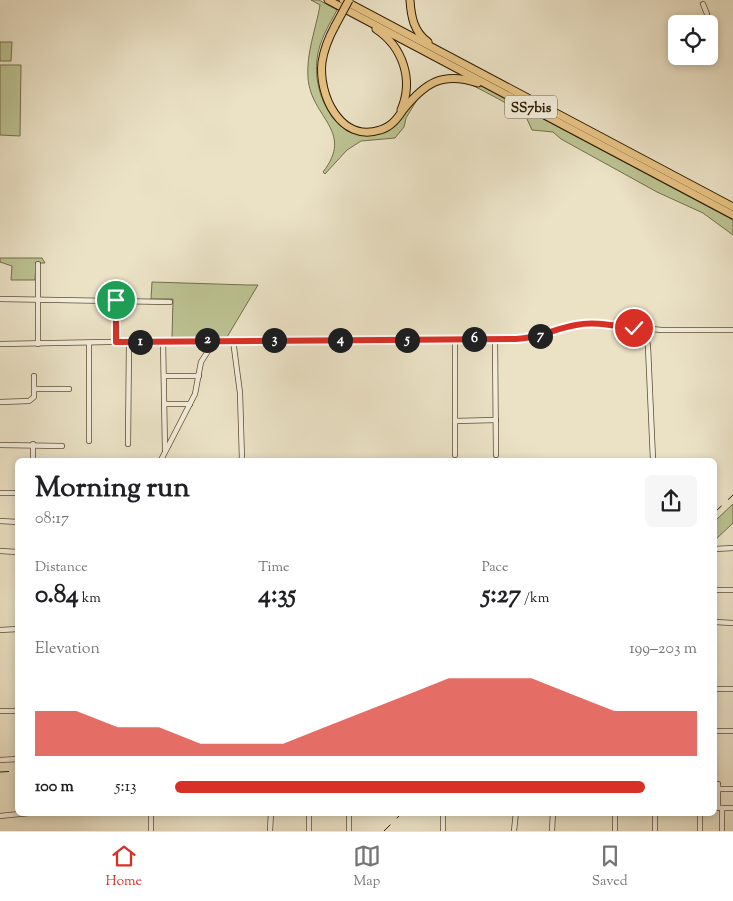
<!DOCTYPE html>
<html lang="en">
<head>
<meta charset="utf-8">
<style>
  :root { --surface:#fff; --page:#f6f6f6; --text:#202124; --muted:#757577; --line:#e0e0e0; --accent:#d93025 }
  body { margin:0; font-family:"Sorts Mill Goudy",serif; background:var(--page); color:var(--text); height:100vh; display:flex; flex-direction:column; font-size:19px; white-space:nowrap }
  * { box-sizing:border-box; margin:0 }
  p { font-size:16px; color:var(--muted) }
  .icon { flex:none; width:28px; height:28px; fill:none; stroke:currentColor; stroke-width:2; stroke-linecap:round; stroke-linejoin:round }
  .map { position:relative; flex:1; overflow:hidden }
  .side { position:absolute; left:15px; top:458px; width:702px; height:358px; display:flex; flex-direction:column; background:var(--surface); border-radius:8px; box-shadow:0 2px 8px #0003 }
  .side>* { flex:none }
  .fabs { position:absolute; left:668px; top:15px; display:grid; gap:10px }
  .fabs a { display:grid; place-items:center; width:50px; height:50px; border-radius:8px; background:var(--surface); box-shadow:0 2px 8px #0003; font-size:25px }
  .pin { position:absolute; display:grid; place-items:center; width:42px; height:42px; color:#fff; margin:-21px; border:2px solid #fff; border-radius:50%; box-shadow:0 1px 5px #0007 }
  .km { position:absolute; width:25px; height:25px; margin:-12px; border-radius:50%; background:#222; color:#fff; font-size:14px; line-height:25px; text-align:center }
  .round { display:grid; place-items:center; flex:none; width:52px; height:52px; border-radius:8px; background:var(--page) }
  .overview { display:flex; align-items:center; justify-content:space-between; height:85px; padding:0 20px }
  h1 { font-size:28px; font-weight:800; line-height:38px }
  .figures { display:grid; grid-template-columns:repeat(3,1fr); gap:8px; height:85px; padding:5px 20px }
  .figures div { display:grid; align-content:center }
  .figures b { font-size:25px; font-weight:800 }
  .figures small { font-size:14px; font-weight:400 }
  .figures p { font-size:14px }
  .chart { height:140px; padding:10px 20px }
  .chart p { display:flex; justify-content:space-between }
  .chart svg { width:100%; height:90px; margin-top:5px; fill:var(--accent); opacity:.7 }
  ul { padding:0 20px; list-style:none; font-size:16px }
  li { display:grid; grid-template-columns:80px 60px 1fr; align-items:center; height:38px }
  li i { height:12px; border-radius:6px; background:var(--accent) }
  .dock { display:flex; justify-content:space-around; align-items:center; height:70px; border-top:1px solid var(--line); background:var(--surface); font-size:14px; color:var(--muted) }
  .dock a { display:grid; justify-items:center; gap:2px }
  .dock .selected { color:var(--accent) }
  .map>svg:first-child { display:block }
</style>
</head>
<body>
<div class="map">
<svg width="733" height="831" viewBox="0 0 733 831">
  <rect width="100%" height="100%" fill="#ebe2c6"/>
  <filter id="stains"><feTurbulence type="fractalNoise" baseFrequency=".004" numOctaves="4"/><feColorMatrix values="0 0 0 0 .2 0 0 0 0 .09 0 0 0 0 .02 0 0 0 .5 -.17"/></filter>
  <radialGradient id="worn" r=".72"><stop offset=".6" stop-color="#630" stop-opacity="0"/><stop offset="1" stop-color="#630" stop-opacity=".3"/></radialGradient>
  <!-- grass -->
  <g fill="#bcc292" stroke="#746e4a">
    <path d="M311,0h8l18,10c-8,15 -18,31 -20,49 -5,40 24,92 70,71 23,-10 25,-41 51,-49 14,-5 32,0 45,6l250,133v15l-30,-22 -46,-21 -96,-53 -8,-7 -21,-2 -5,-11 -7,-8 -25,-14 -29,-15 -21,-1 -11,3 -14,11 -14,23 -2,9 -9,11 -34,3 -14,9 -22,24 -2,-2c32,-41 -12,-54 -15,-94 -2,-25 8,-49 12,-73z"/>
    <polygon points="0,42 12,42 11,61 0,61"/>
    <polygon points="0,65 21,65 20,136 0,135"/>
    <polygon points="0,258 42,258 45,263 36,263 35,280 11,280 12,266 0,262"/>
    <polygon points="152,282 248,285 258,285 227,337 172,338 173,299 151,299"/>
    <polygon points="733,504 733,523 715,540 715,521"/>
  </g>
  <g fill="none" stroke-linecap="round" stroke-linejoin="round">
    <!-- minor casing -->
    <g stroke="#5c4d33" stroke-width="6">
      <g id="minor">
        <polyline points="703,4 707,14"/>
        <polyline points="0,299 170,302"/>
        <polyline points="645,329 648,347 653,460"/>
        <polyline points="455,339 455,455"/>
        <polyline points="495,339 496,455"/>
        <polyline points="233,340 240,393 242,460"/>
        <polyline points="163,341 165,450"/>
        <polyline points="89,343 89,441"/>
        <polyline points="116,343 116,300"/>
        <path d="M0,344l215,-4 301,-1c25,-2 46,-13 71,-16l75,7h71"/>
        <polyline points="38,344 38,264"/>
        <polyline points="164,376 199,376"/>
        <polyline points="34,389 69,389"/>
        <polyline points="0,402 29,401 34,397 34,376"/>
        <polyline points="164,404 190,404"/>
        <polyline points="455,421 496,420"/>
        <polyline points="33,444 33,460"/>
        <polyline points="128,444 129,342"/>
        <polyline points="0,445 62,446"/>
        <polyline points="161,460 195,394 201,362 215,340"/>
        <polyline points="0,493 18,493"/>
        <polyline points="0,521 18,522"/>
        <polyline points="715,549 733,548"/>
        <polyline points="0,551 18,552"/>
        <polyline points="715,590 733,590"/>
        <polyline points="715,622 733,623"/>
        <polyline points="0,630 18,629"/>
        <polyline points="715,689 733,689"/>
        <polyline points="0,711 18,711"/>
        <polyline points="715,731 733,731"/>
        <polyline points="0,760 18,759"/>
        <polyline points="718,789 733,789"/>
        <polyline points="718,808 718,784"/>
        <polyline points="721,808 733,808"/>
        <polyline points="722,808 722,831"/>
        <polyline points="151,812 151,831"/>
        <polyline points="309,812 309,831"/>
        <polyline points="655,812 655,831"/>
        <polyline points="700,812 700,831"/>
        <polyline points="0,816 29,813 91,812"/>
        <polyline points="270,831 271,812"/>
        <polyline points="349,831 349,812"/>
        <polyline points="443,831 443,812"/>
        <polyline points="514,831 516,812"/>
        <polyline points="552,831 553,812"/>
        <polyline points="615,831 615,812"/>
      </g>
    </g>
    <!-- highway casing -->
    <g stroke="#2d1b02" stroke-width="9">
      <g id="highway">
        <polyline points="328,0 733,215"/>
        <polyline points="343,0 733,207"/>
        <path d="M410,0c1,17 4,32 18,42"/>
        <path d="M335,26c-6,11 -11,23 -13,36 -4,32 18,81 58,68 11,-3 17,-11 23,-20 22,-27 39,-39 75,-27"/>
        <path d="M376,29c27,18 38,51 25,81"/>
      </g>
    </g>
    <!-- minor -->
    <use href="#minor" stroke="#f2ecda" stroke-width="4.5"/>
    <!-- highway -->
    <use href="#highway" stroke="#e6c183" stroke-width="7"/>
    <!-- rail -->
    <g stroke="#2d1b02" stroke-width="1" stroke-dasharray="9 9" stroke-linecap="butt">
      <polyline points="715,512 733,495"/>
      <polyline points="0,772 18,771"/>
      <polyline points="384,831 403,812"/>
    </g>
    <!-- highway-bridge casing -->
    <g stroke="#2d1b02" stroke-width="9" stroke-linecap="butt">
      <polyline id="highway-bridge" points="335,26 349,0"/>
    </g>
    <!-- highway-bridge -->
    <use href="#highway-bridge" stroke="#e6c183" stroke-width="7"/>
  </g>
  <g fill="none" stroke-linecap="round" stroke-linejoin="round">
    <!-- route casing -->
    <g stroke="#fff" stroke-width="10">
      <path id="route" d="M116,300v42l400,-3c25,-2 38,-10 60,-14 18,-4 40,1 58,3"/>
    </g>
    <!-- route -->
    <use href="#route" stroke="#d93025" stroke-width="6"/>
  </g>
  <g text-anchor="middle" stroke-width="4" stroke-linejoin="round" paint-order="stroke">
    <!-- shield labels -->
    <rect fill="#f2ecda" stroke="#685a43" stroke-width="1" x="505" y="95.5" width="52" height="23" rx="4"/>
    <g font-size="14" font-weight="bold" fill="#2d1b02">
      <text x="531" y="112">SS7bis</text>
    </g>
  </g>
  <rect width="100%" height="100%" filter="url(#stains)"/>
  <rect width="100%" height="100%" fill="url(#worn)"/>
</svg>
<div class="fabs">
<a><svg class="icon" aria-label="locate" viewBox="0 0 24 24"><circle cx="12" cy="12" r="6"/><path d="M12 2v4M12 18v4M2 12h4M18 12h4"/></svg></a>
</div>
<div class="pin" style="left:116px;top:300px;background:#1e9e55"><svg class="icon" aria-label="arrive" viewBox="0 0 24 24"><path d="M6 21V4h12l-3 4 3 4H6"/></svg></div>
<div class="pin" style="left:634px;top:328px;background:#d93025"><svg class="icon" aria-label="check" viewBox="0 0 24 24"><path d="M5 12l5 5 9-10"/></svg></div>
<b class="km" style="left:140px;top:342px">1</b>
<b class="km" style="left:207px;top:340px">2</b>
<b class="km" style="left:274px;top:340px">3</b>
<b class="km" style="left:340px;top:340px">4</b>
<b class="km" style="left:407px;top:340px">5</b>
<b class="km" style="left:474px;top:339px">6</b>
<b class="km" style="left:540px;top:336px">7</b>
<section class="side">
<div class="overview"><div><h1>Morning run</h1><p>08:17</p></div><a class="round"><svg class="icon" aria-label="share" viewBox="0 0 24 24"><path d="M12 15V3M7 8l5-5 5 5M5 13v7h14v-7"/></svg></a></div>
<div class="figures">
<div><p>Distance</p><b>0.84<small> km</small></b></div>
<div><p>Time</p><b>4:35</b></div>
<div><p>Pace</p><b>5:27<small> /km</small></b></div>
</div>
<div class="chart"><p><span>Elevation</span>199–203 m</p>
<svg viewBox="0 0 160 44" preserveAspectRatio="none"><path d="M0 44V22L10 22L20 30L30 30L40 38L50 38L60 38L70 30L80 22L90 14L100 6L110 6L120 6L130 14L140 22L150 22L160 22V44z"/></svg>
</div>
<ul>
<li><b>100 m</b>5:13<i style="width:90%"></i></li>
</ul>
</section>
</div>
<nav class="dock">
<a class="selected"><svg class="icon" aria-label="home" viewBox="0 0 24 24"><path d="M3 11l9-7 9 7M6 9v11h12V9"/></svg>Home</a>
<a><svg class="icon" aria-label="map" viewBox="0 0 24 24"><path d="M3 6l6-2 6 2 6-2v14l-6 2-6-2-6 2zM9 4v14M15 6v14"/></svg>Map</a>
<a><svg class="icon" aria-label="saved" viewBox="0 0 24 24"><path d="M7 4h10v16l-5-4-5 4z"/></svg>Saved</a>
</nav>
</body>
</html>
